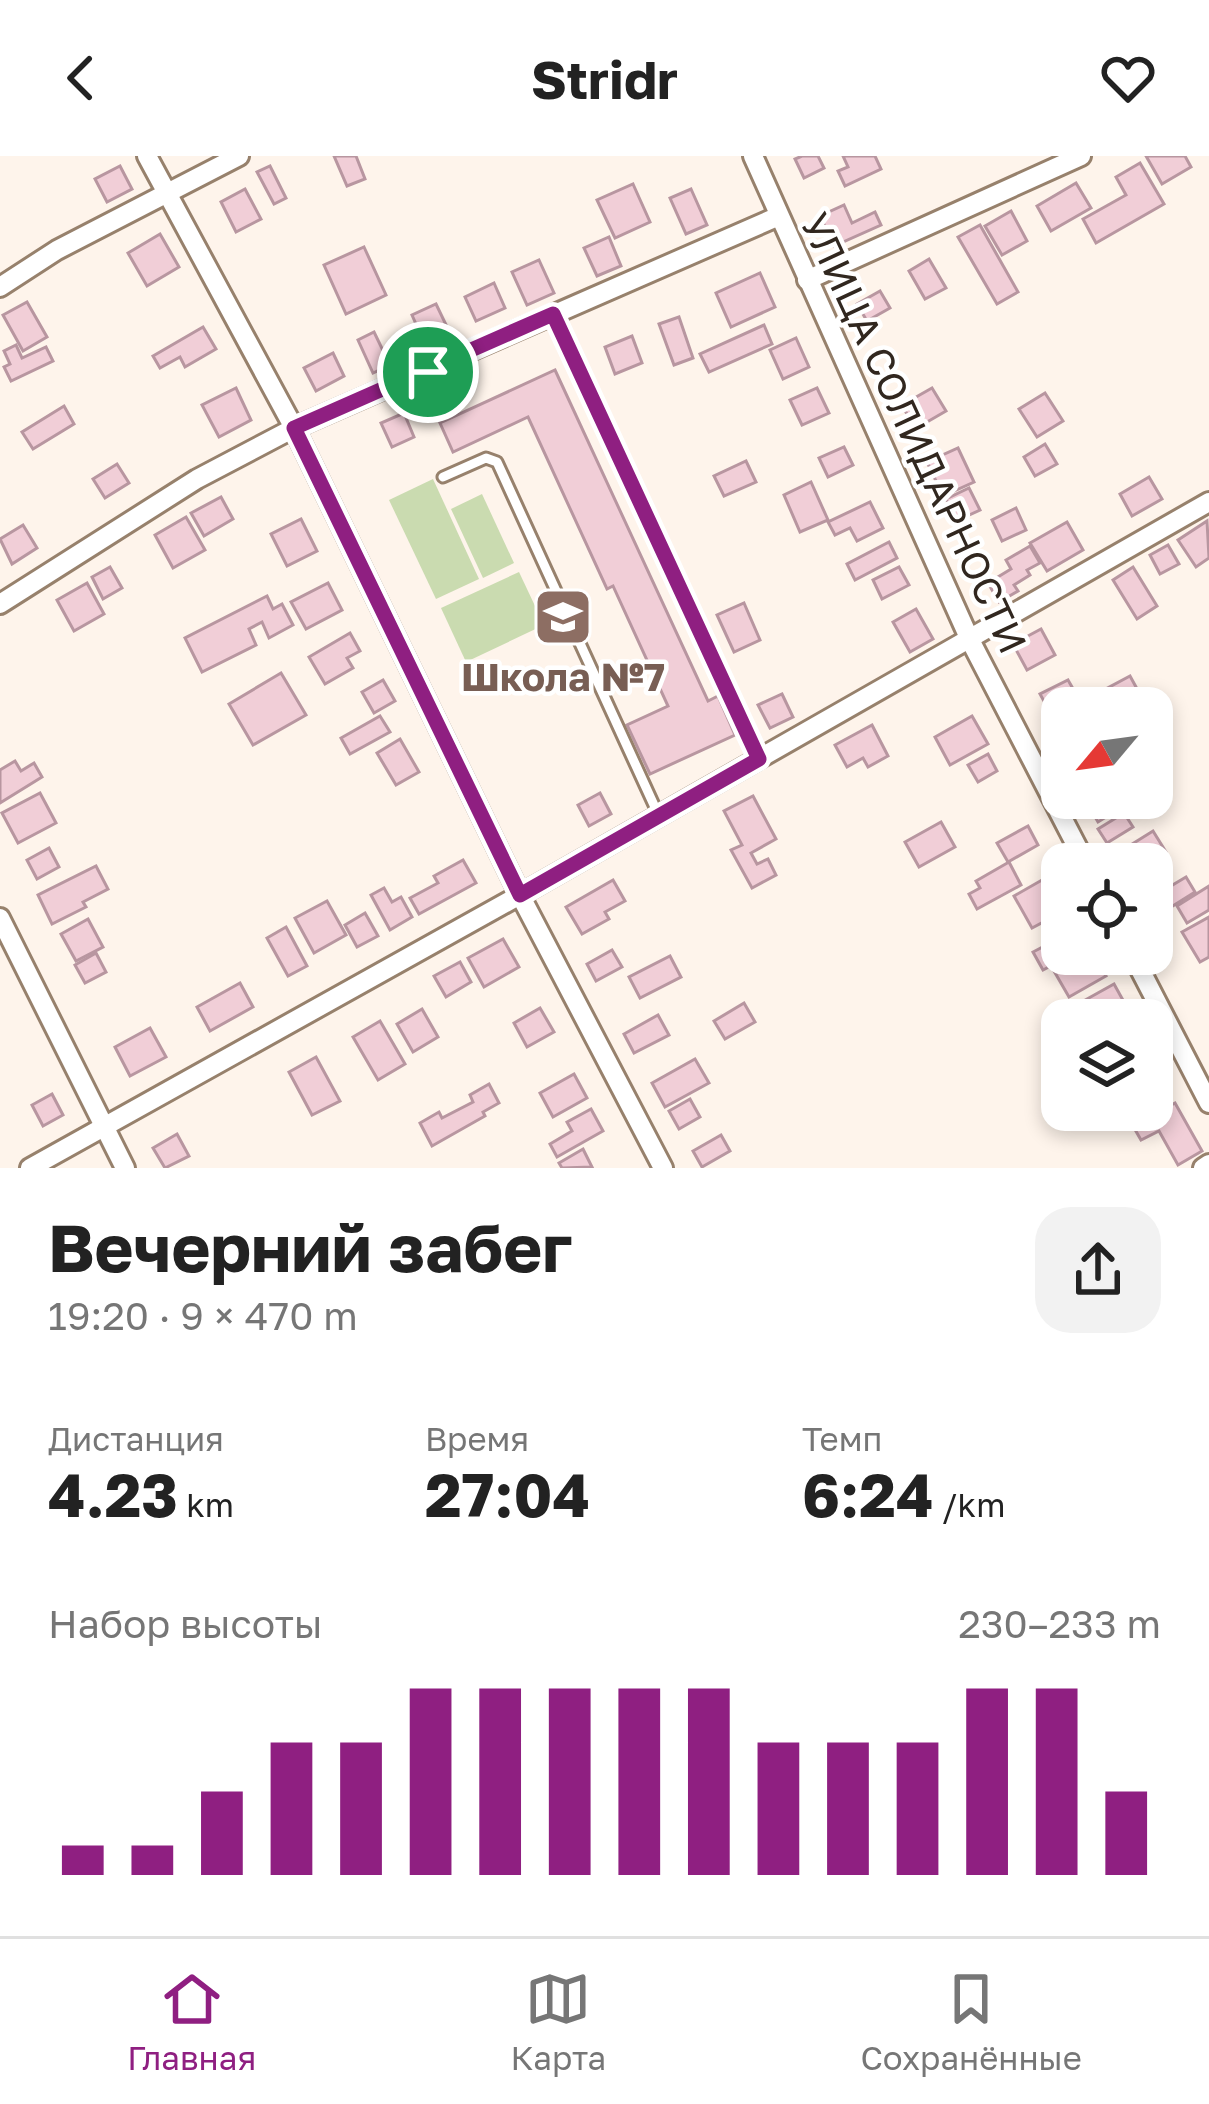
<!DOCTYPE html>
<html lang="ru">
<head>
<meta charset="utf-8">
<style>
  :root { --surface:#fff; --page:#f2f2f2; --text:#222; --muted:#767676; --line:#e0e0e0; --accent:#8f1f81 }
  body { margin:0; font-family:"Golos Text",sans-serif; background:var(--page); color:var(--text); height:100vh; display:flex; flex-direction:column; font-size:45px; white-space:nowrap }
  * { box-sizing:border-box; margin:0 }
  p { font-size:39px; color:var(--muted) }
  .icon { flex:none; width:66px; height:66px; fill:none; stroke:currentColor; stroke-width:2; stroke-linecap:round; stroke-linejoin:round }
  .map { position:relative; height:1012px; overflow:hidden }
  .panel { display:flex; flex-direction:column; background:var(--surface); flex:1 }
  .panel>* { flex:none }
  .needle { width:78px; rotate:241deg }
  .controls { position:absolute; left:1041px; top:531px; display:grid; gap:24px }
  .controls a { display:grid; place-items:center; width:132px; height:132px; border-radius:24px; background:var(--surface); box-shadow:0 6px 18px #0003; font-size:60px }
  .pin { position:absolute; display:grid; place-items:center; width:102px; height:102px; color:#fff; margin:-51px; border:6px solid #fff; border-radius:50%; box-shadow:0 3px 12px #0007 }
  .round { display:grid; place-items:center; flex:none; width:126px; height:126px; border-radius:36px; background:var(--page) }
  .headline { display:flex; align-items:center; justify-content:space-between; height:204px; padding:0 48px }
  h1 { font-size:66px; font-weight:700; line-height:90px }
  .stats { display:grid; grid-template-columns:repeat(3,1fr); gap:18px; height:204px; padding:12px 48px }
  .stats div { display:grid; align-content:center }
  .stats b { font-size:60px; font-weight:700 }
  .stats small { font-size:33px; font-weight:400 }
  .stats p { font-size:33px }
  .chart { height:336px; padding:24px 48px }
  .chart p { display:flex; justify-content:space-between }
  .chart svg { width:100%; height:216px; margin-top:12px; stroke:var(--accent); stroke-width:6 }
  header { display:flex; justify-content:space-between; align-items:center; height:156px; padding:0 48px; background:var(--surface); font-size:54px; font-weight:700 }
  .dock { display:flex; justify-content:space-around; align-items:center; height:168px; border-top:3px solid var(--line); background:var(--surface); font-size:33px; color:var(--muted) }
  .dock a { display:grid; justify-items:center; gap:6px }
  .dock .selected { color:var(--accent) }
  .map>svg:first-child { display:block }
</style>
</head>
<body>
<header><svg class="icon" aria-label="back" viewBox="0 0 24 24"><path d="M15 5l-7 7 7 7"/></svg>Stridr<svg class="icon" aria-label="heart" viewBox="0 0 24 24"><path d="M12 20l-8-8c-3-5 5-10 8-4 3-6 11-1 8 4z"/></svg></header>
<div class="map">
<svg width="1209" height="1012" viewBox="0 0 1209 1012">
  <rect width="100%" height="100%" fill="#fef4eb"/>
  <!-- green -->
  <g fill="#cadbb0">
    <polygon points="433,323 479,423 436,443 389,344"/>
    <polygon points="482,338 514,407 483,422 451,353"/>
    <polygon points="519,416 544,469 466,506 441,452"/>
  </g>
  <!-- building -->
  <g fill="#f1ced7" stroke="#b896a0" stroke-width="3">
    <polygon points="334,0 356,0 365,23 347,30"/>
    <polygon points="802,0 818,0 824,12 804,22 795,3"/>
    <polygon points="843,0 875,0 881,13 845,30 838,15 848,11"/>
    <polygon points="1146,0 1185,0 1191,11 1162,28"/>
    <polygon points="1140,7 1164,48 1096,87 1083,63 1126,39 1116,21"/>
    <polygon points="120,10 132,33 107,46 95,23"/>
    <polygon points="270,10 286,42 274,48 257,16"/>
    <polygon points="1076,27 1091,52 1051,75 1037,50"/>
    <polygon points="633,28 650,66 615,82 597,44"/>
    <polygon points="245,33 261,63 236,76 221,46"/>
    <polygon points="691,33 707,69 686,78 670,42"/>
    <polygon points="844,49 852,67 875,56 881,69 834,90 820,60"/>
    <polygon points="1011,55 1027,85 1002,99 985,70"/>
    <polygon points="980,69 1018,136 997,148 958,81"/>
    <polygon points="160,78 179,111 147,130 128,97"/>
    <polygon points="609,81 621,110 597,120 584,92"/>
    <polygon points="364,91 386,139 346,158 324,109"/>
    <polygon points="929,103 946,132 925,143 909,115"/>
    <polygon points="539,104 554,137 527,149 512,116"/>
    <polygon points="760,117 775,151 731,171 716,137"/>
    <polygon points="494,127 505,152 476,165 465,141"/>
    <polygon points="880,135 890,152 867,165 857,148"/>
    <polygon points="27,146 47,181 23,195 3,159"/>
    <polygon points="436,148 449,175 424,186 412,159"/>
    <polygon points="679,161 693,202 674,209 659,168"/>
    <polygon points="764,169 772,188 709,216 700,198"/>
    <polygon points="203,171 216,193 185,211 180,201 160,212 153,200"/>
    <polygon points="374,176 390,209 373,217 358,184"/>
    <polygon points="632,180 642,207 615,218 605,191"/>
    <polygon points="796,182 809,211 783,223 770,194"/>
    <polygon points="16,189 22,202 46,191 53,205 11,225 4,211 10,208 4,195"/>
    <polygon points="333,197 344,220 316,235 304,212"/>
    <polygon points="555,214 708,545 718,540 735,579 650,618 627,569 668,550 613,430 607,433 528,261 453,296 440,267"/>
    <polygon points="236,232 251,264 219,281 202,249"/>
    <polygon points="817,232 829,257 802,269 790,244"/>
    <polygon points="932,232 946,255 915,273 902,249"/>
    <polygon points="1045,237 1063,265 1037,281 1019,253"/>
    <polygon points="64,250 74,268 33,293 22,276"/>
    <polygon points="404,257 414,281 392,291 381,267"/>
    <polygon points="1045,288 1057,308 1035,320 1024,301"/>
    <polygon points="844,291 853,309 828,321 819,302"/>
    <polygon points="958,292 974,326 943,340 927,306"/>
    <polygon points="746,305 756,326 724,340 714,320"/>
    <polygon points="117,308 129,327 105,342 93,323"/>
    <polygon points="1149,321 1162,343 1132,360 1120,338"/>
    <polygon points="811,326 828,364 800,376 784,339"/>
    <polygon points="969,332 980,354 956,365 946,343"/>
    <polygon points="221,341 233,363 204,380 191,357"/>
    <polygon points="870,346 883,372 857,385 850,372 835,379 828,366"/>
    <polygon points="1016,352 1026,374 1002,385 992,364"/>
    <polygon points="186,361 205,394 173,412 155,379"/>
    <polygon points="301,363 317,395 287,410 271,378"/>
    <polygon points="1207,365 1209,402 1196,411 1178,384"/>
    <polygon points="1067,366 1083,394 1047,415 1030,387"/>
    <polygon points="23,369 37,392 12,408 0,383"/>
    <polygon points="889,386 897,402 855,424 847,408"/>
    <polygon points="1168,389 1179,408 1160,418 1150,399"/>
    <polygon points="1030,390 1040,407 1027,414 1030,419 1014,429 1018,435 999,446 988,427 1011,413 1006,404"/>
    <polygon points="110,411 122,432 103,443 92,421"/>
    <polygon points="899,411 909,429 882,443 873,424"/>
    <polygon points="1133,411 1157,450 1137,463 1113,424"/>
    <polygon points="87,427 104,458 74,475 57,444"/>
    <polygon points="328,427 342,454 306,473 291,446"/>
    <polygon points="267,440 273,453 282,448 293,469 269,482 262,466 249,473 256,489 202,516 185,482"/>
    <polygon points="744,447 760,484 734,496 717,459"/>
    <polygon points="916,453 933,483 910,496 893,466"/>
    <polygon points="1041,473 1055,499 1027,514 1013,488"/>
    <polygon points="350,477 360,495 347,502 353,512 325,528 309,501"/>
    <polygon points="281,517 306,559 253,589 229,548"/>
    <polygon points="1130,520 1142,542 1124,552 1094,552 1089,542"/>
    <polygon points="383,524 395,545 374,557 362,536"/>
    <polygon points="1068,524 1080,545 1052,560 1040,538"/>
    <polygon points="782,538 793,561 770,572 758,549"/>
    <polygon points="380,560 390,576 350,598 341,582"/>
    <polygon points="972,560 988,588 950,609 935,581"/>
    <polygon points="872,569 888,600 868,611 863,602 847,611 835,589"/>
    <polygon points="400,583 419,616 396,629 377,597"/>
    <polygon points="988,598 997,615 978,626 968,609"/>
    <polygon points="15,605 21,615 34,607 42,621 0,647 0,614"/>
    <polygon points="40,637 56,667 18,687 2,657"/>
    <polygon points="600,637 611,658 589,670 578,649"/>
    <polygon points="753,640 776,683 751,697 757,708 768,703 776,719 752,732 731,694 742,689 724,655"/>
    <polygon points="1084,642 1123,642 1127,648 1098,666"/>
    <polygon points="1124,657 1133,671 1107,687 1098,673"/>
    <polygon points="941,666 955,691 919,711 905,686"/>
    <polygon points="1028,670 1038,689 1008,706 997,687"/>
    <polygon points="1153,675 1166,696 1146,708 1118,708 1113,700"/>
    <polygon points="49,692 59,711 37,723 27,704"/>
    <polygon points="463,704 476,727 419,758 410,742 438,727 434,720"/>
    <polygon points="1009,706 1021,729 977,753 969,738 980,732 976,725"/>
    <polygon points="96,710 108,733 83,746 86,751 52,768 38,739"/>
    <polygon points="1049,720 1062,744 1062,756 1032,772 1014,740"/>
    <polygon points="1186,721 1195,736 1152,763 1152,730 1159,737"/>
    <polygon points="613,724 625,745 605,756 609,763 582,778 566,751"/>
    <polygon points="1209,730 1209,754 1187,767 1177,750"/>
    <polygon points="384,732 392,746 401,741 412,761 390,774 371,739"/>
    <polygon points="327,745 346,779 314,797 295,762"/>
    <polygon points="365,757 378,780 357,791 345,769"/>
    <polygon points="1209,761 1209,801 1200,806 1182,776"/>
    <polygon points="88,763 103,791 76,805 61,778"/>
    <polygon points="286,771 307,810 288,820 267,782"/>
    <polygon points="1062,773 1062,798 1073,798 1043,814 1033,796 1052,786 1049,780"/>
    <polygon points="503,783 519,811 484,831 468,802"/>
    <polygon points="612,794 622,811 596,825 587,808"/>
    <polygon points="96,797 106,816 85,827 75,809"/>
    <polygon points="1085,798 1094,798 1106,820 1069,841 1054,815"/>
    <polygon points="670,800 681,821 640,842 629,821"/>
    <polygon points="460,806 471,826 446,841 434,820"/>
    <polygon points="240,827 253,851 210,875 197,851"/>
    <polygon points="1114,828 1134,864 1063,864 1060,858"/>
    <polygon points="744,847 755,866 725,883 714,865"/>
    <polygon points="540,852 554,876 527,891 514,867"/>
    <polygon points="422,853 438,881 413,896 397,868"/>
    <polygon points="658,859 669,879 634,897 624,878"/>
    <polygon points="380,865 405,908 378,924 353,881"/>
    <polygon points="150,872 166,901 130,920 115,891"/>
    <polygon points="316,901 340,945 312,959 289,916"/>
    <polygon points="695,903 709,927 665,951 652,927"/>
    <polygon points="574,918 587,942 553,961 540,937"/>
    <polygon points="489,928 499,947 483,956 485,960 432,990 420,967 439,956 442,962 473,946 470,939"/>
    <polygon points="52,938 63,959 43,970 32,949"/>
    <polygon points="690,943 700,961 679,973 669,955"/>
    <polygon points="1175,947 1202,995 1178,1009 1159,975 1141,984 1133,970"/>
    <polygon points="591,953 603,975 557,1001 550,988 572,975 567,966"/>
    <polygon points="177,978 189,1000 165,1012 153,992"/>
    <polygon points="721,979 730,995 702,1011 693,995"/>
    <polygon points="583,993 592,1011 562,1012 559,1007"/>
  </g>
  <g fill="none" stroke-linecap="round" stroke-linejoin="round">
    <!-- lane casing -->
    <g stroke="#97816c" stroke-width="15">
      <g id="lane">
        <polyline points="553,158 759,603"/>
        <polyline points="443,321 486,302 497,306 659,660"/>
      </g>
    </g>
    <!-- street casing -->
    <g stroke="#97816c" stroke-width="24">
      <g id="street">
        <polyline points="147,0 294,272 520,739 663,1012"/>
        <polyline points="753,0 970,484 1086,708"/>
        <polyline points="807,124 1081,0"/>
        <polyline points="0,131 57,94 239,0"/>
        <polyline points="0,448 197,323 294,272 779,60"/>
        <polyline points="0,762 125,1012"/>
        <polyline points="1132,798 1209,947"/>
        <polyline points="30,1012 520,739 1209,346"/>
        <polyline points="1203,1012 1209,1008"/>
      </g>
    </g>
    <!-- lane -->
    <use href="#lane" stroke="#fff" stroke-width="9"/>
    <!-- street -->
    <use href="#street" stroke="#fff" stroke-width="18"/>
  </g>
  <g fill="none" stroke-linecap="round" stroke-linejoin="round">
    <!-- route casing -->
    <g stroke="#fff" stroke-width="24">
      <polygon id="route" points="553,158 759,603 520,739 294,272"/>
    </g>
    <!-- route -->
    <use href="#route" stroke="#8f1f81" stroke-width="15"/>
  </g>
  <!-- icons -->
  <defs>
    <g id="school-square" transform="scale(3)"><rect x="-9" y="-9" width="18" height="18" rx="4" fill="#8d6e63" stroke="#fff"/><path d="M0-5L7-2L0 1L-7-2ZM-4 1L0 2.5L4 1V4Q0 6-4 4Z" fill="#fff"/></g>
  </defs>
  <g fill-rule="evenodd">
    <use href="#school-square" x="563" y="461"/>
  </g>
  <g text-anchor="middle" stroke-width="9" stroke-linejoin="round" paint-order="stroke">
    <!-- street labels -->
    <g font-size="39" fill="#31271f" stroke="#fff">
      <text transform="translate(914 277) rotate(65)" y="14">УЛИЦА СОЛИДАРНОСТИ</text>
    </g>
    <!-- education labels -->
    <g font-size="39" font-weight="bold" fill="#785e54" stroke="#fff">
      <text x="563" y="535">Школа №7</text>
    </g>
  </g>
</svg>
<div class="controls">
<a><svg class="needle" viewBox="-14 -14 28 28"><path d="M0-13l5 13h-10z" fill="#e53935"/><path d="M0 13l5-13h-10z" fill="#767676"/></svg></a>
<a><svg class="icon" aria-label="locate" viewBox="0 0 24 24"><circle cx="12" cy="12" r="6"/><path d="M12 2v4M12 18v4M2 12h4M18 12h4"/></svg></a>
<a><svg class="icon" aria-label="layers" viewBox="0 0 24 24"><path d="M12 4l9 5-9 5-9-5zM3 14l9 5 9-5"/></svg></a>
</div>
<div class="pin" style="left:428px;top:216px;background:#1e9e55"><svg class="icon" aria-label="arrive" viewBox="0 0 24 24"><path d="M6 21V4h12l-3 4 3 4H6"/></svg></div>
</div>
<section class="panel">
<div class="headline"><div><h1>Вечерний забег</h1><p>19:20 · 9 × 470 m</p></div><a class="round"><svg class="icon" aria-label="share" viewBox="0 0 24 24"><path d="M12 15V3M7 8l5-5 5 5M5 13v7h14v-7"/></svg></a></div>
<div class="stats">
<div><p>Дистанция</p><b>4.23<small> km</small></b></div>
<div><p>Время</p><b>27:04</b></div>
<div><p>Темп</p><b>6:24<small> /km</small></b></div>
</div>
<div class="chart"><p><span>Набор высоты</span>230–233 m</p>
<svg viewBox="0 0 160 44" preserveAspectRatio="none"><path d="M5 44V38M15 44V38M25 44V27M35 44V17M45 44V17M55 44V6M65 44V6M75 44V6M85 44V6M95 44V6M105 44V17M115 44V17M125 44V17M135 44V6M145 44V6M155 44V27"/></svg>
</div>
</section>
<nav class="dock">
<a class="selected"><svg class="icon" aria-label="home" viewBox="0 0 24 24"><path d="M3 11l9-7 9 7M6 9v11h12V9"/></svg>Главная</a>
<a><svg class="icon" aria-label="map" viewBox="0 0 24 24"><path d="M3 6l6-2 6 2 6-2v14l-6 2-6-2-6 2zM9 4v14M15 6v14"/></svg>Карта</a>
<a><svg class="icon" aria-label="saved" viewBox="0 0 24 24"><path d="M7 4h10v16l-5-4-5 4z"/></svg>Сохранённые</a>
</nav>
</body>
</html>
